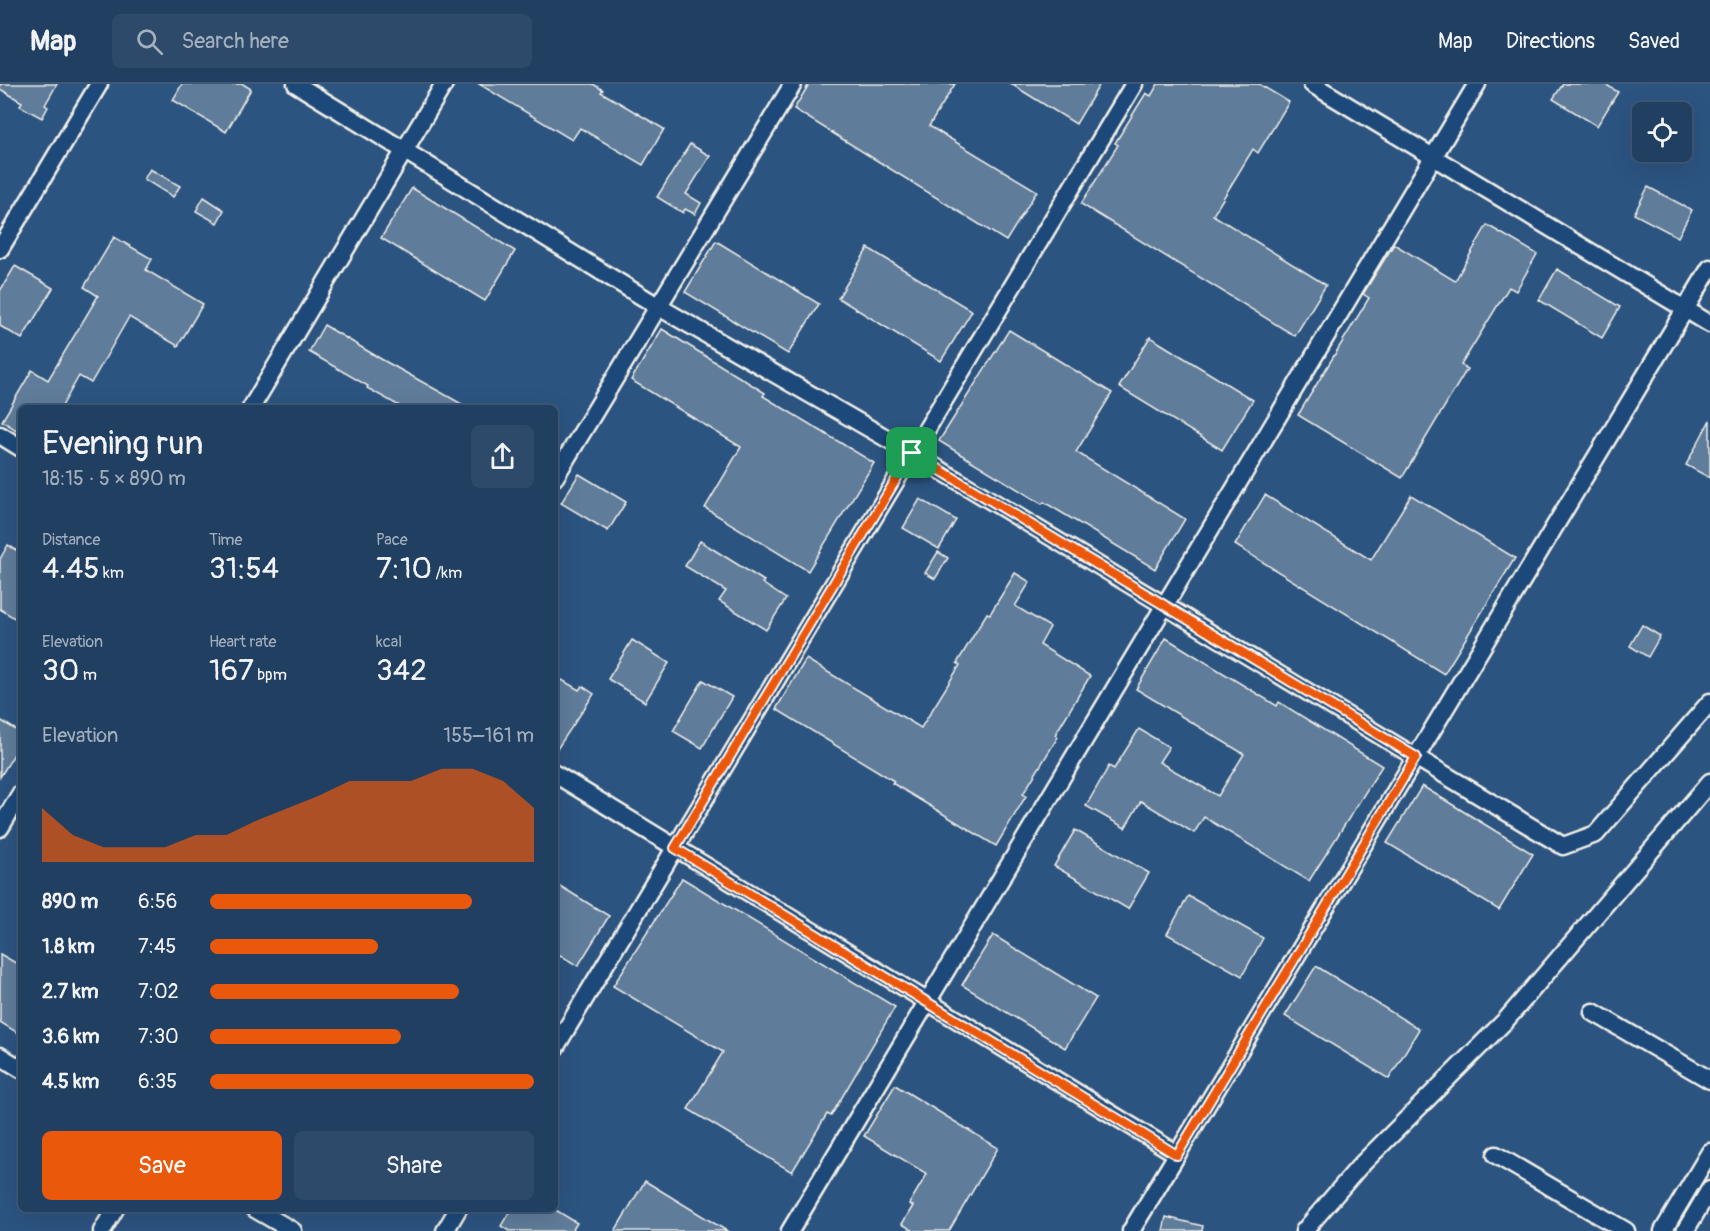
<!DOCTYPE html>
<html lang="en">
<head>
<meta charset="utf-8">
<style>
  :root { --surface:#213f61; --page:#2d4a6a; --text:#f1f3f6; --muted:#a2afbd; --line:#3e5876; --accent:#ea580c }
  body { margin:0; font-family:Pangolin,sans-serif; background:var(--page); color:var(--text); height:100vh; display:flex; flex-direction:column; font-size:22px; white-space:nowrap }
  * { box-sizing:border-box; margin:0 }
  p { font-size:20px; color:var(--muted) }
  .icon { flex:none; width:33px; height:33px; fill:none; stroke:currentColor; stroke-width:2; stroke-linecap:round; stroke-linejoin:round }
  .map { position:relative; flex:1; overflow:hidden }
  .panel { position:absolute; left:18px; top:321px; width:540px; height:807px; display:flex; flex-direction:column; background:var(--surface); border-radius:9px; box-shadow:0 6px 24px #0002,0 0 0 2px var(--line) }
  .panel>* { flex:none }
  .tools { position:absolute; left:1632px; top:18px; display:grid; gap:12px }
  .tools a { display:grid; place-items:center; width:60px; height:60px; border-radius:9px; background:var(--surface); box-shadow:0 6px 24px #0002,0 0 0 2px var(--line); font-size:30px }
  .pin { position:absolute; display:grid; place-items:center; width:51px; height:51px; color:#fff; margin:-26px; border-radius:12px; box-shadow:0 3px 9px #0006 }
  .round { display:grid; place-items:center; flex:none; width:63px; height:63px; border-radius:9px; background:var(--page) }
  .head { display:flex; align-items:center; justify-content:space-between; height:102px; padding:0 24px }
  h1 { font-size:33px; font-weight:600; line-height:45px }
  .stats { display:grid; grid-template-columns:repeat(3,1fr); gap:9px; height:102px; padding:6px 24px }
  .stats div { display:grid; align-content:center }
  .stats b { font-size:30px; font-weight:600 }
  .stats small { font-size:16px; font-weight:400 }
  .stats p { font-size:16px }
  .chart { height:168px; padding:12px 24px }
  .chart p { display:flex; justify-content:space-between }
  .chart svg { width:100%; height:108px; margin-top:6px; fill:var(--accent); opacity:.7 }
  .button { display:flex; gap:12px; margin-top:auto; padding:12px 24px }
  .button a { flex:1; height:69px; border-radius:9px; background:var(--accent); color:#fff; font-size:24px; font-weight:600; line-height:69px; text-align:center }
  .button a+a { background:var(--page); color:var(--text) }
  ul { padding:0 24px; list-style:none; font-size:20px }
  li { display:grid; grid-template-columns:96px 72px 1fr; align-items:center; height:45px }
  li i { height:15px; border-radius:8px; background:var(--accent) }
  header { display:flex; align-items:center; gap:36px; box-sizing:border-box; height:84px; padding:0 30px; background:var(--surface); border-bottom:2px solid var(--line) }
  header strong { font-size:28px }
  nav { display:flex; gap:33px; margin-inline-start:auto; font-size:21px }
  .search { width:420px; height:54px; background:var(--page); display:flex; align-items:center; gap:15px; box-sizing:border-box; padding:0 21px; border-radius:9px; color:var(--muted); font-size:22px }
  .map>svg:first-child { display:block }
</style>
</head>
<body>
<header>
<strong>Map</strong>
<div class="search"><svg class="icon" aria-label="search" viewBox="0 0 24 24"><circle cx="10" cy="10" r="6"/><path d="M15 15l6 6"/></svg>Search here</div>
<nav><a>Map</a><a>Directions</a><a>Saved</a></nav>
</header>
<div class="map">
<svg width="1710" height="1147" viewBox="0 0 1710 1147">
  <rect width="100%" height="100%" fill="#2c5481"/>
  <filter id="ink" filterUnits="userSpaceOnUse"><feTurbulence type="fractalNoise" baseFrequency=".0167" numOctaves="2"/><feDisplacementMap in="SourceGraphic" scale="12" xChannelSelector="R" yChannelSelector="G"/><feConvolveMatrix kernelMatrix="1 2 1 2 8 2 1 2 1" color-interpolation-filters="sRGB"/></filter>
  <g filter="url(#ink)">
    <!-- building -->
    <g fill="#5e7b9a" stroke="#f4f1e8" stroke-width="1.5">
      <polygon points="0,0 57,0 45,21 48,23 42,34 20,22 22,18 0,5"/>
      <polygon points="182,0 243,0 251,5 226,48 173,16"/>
      <polygon points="479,0 593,0 603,6 601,8 664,45 643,81 580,44 572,56"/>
      <polygon points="809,0 955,0 929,42 1037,107 1006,157 794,25"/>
      <polygon points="1011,0 1100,0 1076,40"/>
      <polygon points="1158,0 1259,0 1289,18 1258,69 1253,65 1213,131 1326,201 1295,252 1081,120 1118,61 1115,59 1146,9 1151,12"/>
      <polygon points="1563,0 1605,0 1618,8 1597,42 1553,15"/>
      <polygon points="690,60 710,72 686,110 701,119 695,130 685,125 683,129 657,113"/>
      <polygon points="150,85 180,102 173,113 144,95"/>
      <polygon points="1648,103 1692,126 1678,153 1634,130"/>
      <polygon points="412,104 515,167 485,217 381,154"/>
      <polygon points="204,113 224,126 217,139 196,127"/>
      <polygon points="1487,141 1537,170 1516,207 1509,203 1461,281 1467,285 1402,394 1298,331 1369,214 1363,210 1394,160 1455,197"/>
      <polygon points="114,153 152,175 146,186 203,220 178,262 129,233 91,299 79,292 61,324 21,324 21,349 2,337 32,286 48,296 98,212 84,203"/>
      <polygon points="716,157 819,220 788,270 685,208"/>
      <polygon points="868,164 972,227 941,277 838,214"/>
      <polygon points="15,182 53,204 22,255 0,242 0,207"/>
      <polygon points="1557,185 1620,223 1602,254 1539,216"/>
      <polygon points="324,241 381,275 469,324 403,324 367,304 368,302 309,268"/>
      <polygon points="662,245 765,309 763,312 874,379 808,487 705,424 741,363 631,296"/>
      <polygon points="1009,246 1112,309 1076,368 1185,435 1155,485 1044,418 1042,420 939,357"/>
      <polygon points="1150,253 1253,316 1222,366 1119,303"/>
      <polygon points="1710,336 1710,394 1686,381"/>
      <polygon points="579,390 626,418 608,447 561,419"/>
      <polygon points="1265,411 1371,476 1411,411 1515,474 1444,590 1235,461"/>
      <polygon points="920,415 956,436 939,465 903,444"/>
      <polygon points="700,457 764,497 762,499 786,515 766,546 719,517 726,507 685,482"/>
      <polygon points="8,461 21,469 21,526 16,535 0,525 0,475"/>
      <polygon points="938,468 948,474 935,495 925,489"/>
      <polygon points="1015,489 1030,498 1015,522 1050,543 1040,561 1090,592 1055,651 1058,653 1023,710 1026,712 996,762 892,699 894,697 776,625 806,575 921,644 960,581 957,579 987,529 990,530"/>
      <polygon points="1642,541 1660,552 1648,573 1630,562"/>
      <polygon points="1166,554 1277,622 1279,618 1382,682 1309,797 1204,733 1194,749 1141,717 1125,744 1086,722 1109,682 1114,685 1139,645 1169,663 1159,678 1218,712 1244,670 1136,605"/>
      <polygon points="632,556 669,579 645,618 608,595"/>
      <polygon points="555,592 579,606 582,602 594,610 555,668"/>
      <polygon points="703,596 732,613 702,664 673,647"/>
      <polygon points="0,636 21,649 21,659 0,693"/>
      <polygon points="1422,702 1533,770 1499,826 1387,759"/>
      <polygon points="1075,746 1149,789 1128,825 1054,782"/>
      <polygon points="682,794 895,923 831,1032 827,1030 792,1088 688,1025 723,968 613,902"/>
      <polygon points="555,799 609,832 578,882 555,868"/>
      <polygon points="1188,812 1263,854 1242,892 1167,850"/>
      <polygon points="993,851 1096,914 1065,964 962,901"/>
      <polygon points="0,870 21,882 21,951 0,938"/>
      <polygon points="1316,882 1419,945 1389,995 1285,932"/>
      <polygon points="895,1001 998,1064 949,1147 914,1147 902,1140 913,1122 909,1120 927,1090 864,1052"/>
      <polygon points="645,1097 727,1147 615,1147"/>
      <polygon points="511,1125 554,1125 577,1139 572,1147 509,1147 501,1142"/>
      <polygon points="1166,1133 1203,1142 1202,1147 1163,1147"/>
    </g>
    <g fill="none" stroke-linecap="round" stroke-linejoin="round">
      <!-- minor casing -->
      <g stroke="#f4f1e8" stroke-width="21">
        <g id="minor">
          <polyline points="296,0 659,223 912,369 1563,762 1596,750 1710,618"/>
          <polyline points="1312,0 1710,240"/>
          <polyline points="0,165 99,0"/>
          <polyline points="251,324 444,0"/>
          <polyline points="0,351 21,364"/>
          <polyline points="555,393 793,0"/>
          <polyline points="555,690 1177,1070"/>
          <polyline points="0,744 21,709"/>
          <polyline points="1593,928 1710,996"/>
          <polyline points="555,964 1134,0"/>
          <polyline points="0,972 21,985"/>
          <polyline points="1496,1071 1626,1147"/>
          <polyline points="255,1125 293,1147"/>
          <polyline points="102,1147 115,1125"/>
          <polyline points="445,1147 458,1125"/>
          <polyline points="790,1147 1477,0"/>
          <polyline points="1131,1147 1710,184"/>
          <polyline points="1304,1147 1359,1083 1506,936 1710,698"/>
          <polyline points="1663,1147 1710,1068"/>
          <polyline points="1685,1147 1710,1105"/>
        </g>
      </g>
      <!-- minor -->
      <use href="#minor" stroke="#1f4a7a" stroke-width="16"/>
    </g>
  </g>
  <g fill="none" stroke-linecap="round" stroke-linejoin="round" filter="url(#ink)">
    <!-- route casing -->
    <g stroke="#fff" stroke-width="12">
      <polygon id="route" points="912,369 1416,673 1177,1071 675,764"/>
    </g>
    <!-- route -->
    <use href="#route" stroke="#ea580c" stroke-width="8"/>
  </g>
</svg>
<div class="tools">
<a><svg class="icon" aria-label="locate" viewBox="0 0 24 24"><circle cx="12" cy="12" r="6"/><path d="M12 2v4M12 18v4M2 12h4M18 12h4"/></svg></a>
</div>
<div class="pin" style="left:912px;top:369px;background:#1e9e55"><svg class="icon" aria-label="arrive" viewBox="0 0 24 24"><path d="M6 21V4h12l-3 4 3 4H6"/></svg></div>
<section class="panel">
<div class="head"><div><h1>Evening run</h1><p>18:15 · 5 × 890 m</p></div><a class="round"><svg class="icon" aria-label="share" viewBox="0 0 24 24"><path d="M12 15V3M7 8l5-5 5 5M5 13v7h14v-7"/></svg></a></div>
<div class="stats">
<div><p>Distance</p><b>4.45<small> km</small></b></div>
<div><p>Time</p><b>31:54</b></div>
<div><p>Pace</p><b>7:10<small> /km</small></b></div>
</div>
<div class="stats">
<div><p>Elevation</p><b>30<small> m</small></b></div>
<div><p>Heart rate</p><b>167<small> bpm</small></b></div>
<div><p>kcal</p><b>342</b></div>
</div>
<div class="chart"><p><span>Elevation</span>155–161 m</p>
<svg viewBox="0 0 160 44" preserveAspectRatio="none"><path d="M0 44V22L10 33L20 38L30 38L40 38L50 33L60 33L70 27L80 22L90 17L100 11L110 11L120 11L130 6L140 6L150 11L160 22V44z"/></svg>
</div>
<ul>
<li><b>890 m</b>6:56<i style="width:81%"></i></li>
<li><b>1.8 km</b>7:45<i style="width:52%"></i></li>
<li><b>2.7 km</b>7:02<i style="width:77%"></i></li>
<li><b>3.6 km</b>7:30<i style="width:59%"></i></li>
<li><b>4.5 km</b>6:35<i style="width:100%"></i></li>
</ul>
<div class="button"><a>Save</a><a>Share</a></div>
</section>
</div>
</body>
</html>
